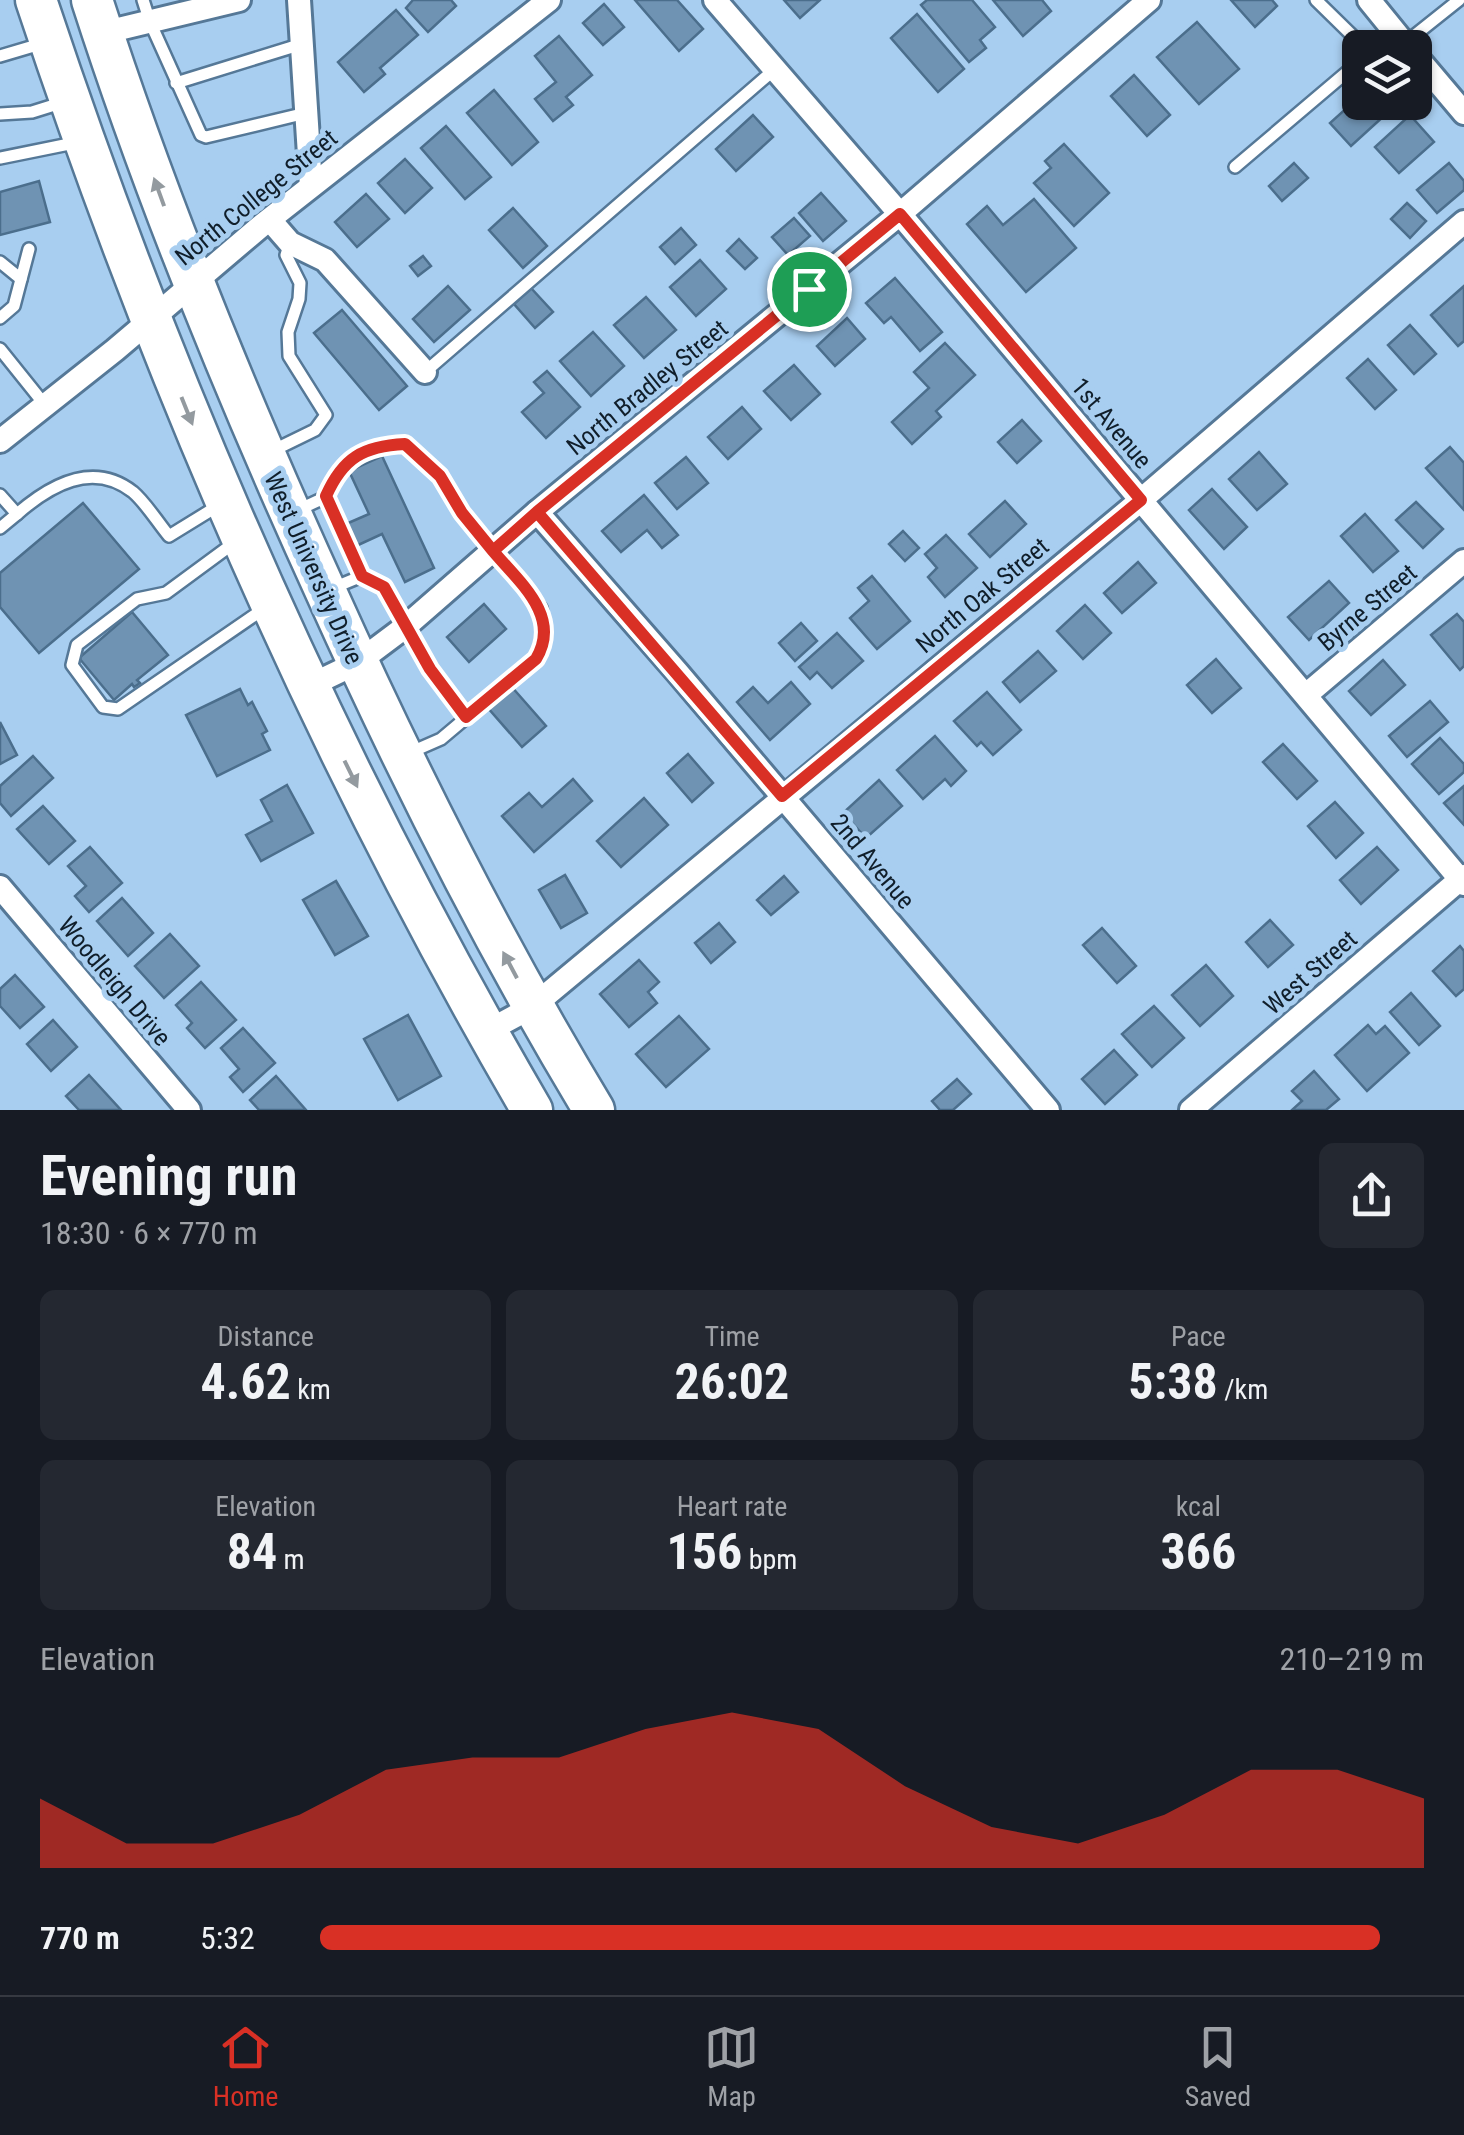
<!DOCTYPE html>
<html lang="en">
<head>
<meta charset="utf-8">
<style>
  :root { --surface:#171b24; --page:#242831; --text:#f1f3f6; --muted:#9ea1a6; --line:#363941; --accent:#d93025 }
  body { margin:0; font-family:"Roboto Condensed",sans-serif; background:var(--page); color:var(--text); height:100vh; display:flex; flex-direction:column; font-size:38px; white-space:nowrap }
  * { box-sizing:border-box; margin:0 }
  p { font-size:32px; color:var(--muted) }
  .icon { flex:none; width:55px; height:55px; fill:none; stroke:currentColor; stroke-width:2; stroke-linecap:round; stroke-linejoin:round }
  .map { position:relative; height:1110px; overflow:hidden }
  .side { display:flex; flex-direction:column; background:var(--surface); flex:1 }
  .side>* { flex:none }
  .buttons { position:absolute; left:1342px; top:30px; display:grid; gap:20px }
  .buttons a { display:grid; place-items:center; width:90px; height:90px; border-radius:15px; background:var(--surface); box-shadow:0 2px 8px #0004; font-size:50px }
  .pin { position:absolute; display:grid; place-items:center; width:85px; height:85px; color:#fff; margin:-42px; border:5px solid #fff; border-radius:50%; box-shadow:0 2px 10px #0007 }
  .round { display:grid; place-items:center; flex:none; width:105px; height:105px; border-radius:15px; background:var(--page) }
  .headline { display:flex; align-items:center; justify-content:space-between; height:170px; padding:0 40px }
  h1 { font-size:55px; font-weight:700; line-height:75px }
  .figures { display:grid; grid-template-columns:repeat(3,1fr); gap:15px; height:170px; padding:10px 40px }
  .figures div { display:grid; align-content:center; border-radius:15px; background:var(--page); text-align:center }
  .figures b { font-size:50px; font-weight:700 }
  .figures small { font-size:28px; font-weight:400 }
  .figures p { font-size:28px }
  .chart { height:280px; padding:20px 40px }
  .chart p { display:flex; justify-content:space-between }
  .chart svg { width:100%; height:180px; margin-top:10px; fill:var(--accent); opacity:.7 }
  ul { padding:0 40px; list-style:none; font-size:32px }
  li { display:grid; grid-template-columns:160px 120px 1fr; align-items:center; height:75px }
  li i { height:25px; border-radius:12px; background:var(--accent) }
  .tab-bar { display:flex; justify-content:space-around; align-items:center; height:140px; border-top:2px solid var(--line); background:var(--surface); font-size:28px; color:var(--muted) }
  .tab-bar a { display:grid; justify-items:center; gap:5px }
  .tab-bar .current { color:var(--accent) }
  .map>svg:first-child { display:block }
</style>
</head>
<body>
<div class="map">
<svg width="1464" height="1110" viewBox="0 0 1464 1110">
  <rect width="100%" height="100%" fill="#a8cef0"/>
  <!-- building -->
  <g fill="#6f93b3" stroke="#4b6e8c" stroke-width="2.5">
    <polygon points="451,0 456,6 428,32 406,8 413,0"/>
    <polygon points="635,0 677,0 703,29 679,51"/>
    <polygon points="784,0 820,0 800,18"/>
    <polygon points="927,0 972,0 995,27 980,40 986,48 969,62 921,5"/>
    <polygon points="993,0 1042,0 1051,11 1023,36"/>
    <polygon points="1231,0 1272,0 1277,6 1255,27"/>
    <polygon points="604,4 624,27 603,45 583,23"/>
    <polygon points="396,10 418,35 380,68 385,74 364,92 338,62"/>
    <polygon points="917,14 964,69 938,92 891,38"/>
    <polygon points="1197,22 1239,69 1199,104 1157,57"/>
    <polygon points="559,36 592,75 566,97 573,105 553,121 535,99 556,82 535,56"/>
    <polygon points="1134,75 1170,115 1147,136 1111,96"/>
    <polygon points="494,90 538,142 512,165 467,113"/>
    <polygon points="1360,96 1360,102 1397,104 1351,146 1330,123"/>
    <polygon points="753,115 773,137 736,171 716,149"/>
    <polygon points="1410,115 1434,142 1399,173 1375,147"/>
    <polygon points="446,126 491,177 465,199 421,148"/>
    <polygon points="1064,144 1109,193 1074,226 1034,183 1051,168 1045,161"/>
    <polygon points="405,159 432,188 405,213 378,183"/>
    <polygon points="1294,163 1308,178 1282,201 1269,186"/>
    <polygon points="1449,163 1464,181 1464,190 1437,213 1417,190"/>
    <polygon points="39,181 50,222 0,235 0,192"/>
    <polygon points="821,193 846,221 823,241 799,213"/>
    <polygon points="366,194 389,219 357,247 335,222"/>
    <polygon points="1034,199 1076,248 1026,292 967,224 987,206 1003,225"/>
    <polygon points="1407,203 1426,221 1410,238 1391,219"/>
    <polygon points="513,208 547,246 523,268 489,230"/>
    <polygon points="794,218 810,236 788,255 772,237"/>
    <polygon points="681,228 696,245 675,264 660,247"/>
    <polygon points="739,239 757,258 745,269 727,251"/>
    <polygon points="423,256 431,266 418,276 410,266"/>
    <polygon points="700,260 726,289 696,316 670,287"/>
    <polygon points="895,278 942,332 920,351 891,317 884,323 866,303"/>
    <polygon points="448,286 470,310 434,342 413,319"/>
    <polygon points="1464,286 1464,341 1458,346 1431,315"/>
    <polygon points="531,288 553,312 535,328 514,304"/>
    <polygon points="646,297 676,330 644,358 614,325"/>
    <polygon points="342,310 407,386 379,410 314,333"/>
    <polygon points="847,318 865,339 835,366 817,346"/>
    <polygon points="1410,325 1436,354 1414,374 1388,345"/>
    <polygon points="593,332 624,366 591,396 560,361"/>
    <polygon points="945,343 975,375 936,411 941,417 912,444 892,422 929,388 914,372"/>
    <polygon points="1368,359 1396,390 1375,409 1347,378"/>
    <polygon points="794,365 820,394 791,420 764,391"/>
    <polygon points="547,371 580,407 546,438 522,412 544,393 534,382"/>
    <polygon points="742,407 761,429 728,459 708,437"/>
    <polygon points="1022,420 1041,441 1017,463 998,442"/>
    <polygon points="1450,447 1464,463 1464,510 1426,468"/>
    <polygon points="1259,452 1287,484 1257,510 1229,479"/>
    <polygon points="382,456 434,568 405,582 382,534 356,546 346,524 369,514 349,471"/>
    <polygon points="686,457 708,483 677,509 655,483"/>
    <polygon points="1212,489 1247,527 1224,549 1189,510"/>
    <polygon points="644,495 678,535 662,548 647,530 621,552 602,531"/>
    <polygon points="1005,501 1026,524 990,557 969,534"/>
    <polygon points="1416,502 1443,529 1423,548 1396,520"/>
    <polygon points="83,503 139,569 39,653 0,607 0,573"/>
    <polygon points="1365,514 1398,551 1373,572 1341,536"/>
    <polygon points="903,531 919,548 905,561 889,544"/>
    <polygon points="946,535 977,568 945,597 928,577 937,568 925,554"/>
    <polygon points="1138,562 1156,583 1122,613 1104,593"/>
    <polygon points="872,576 910,621 877,649 850,618 869,601 858,588"/>
    <polygon points="1329,581 1349,603 1309,640 1288,617"/>
    <polygon points="484,604 506,629 469,662 447,637"/>
    <polygon points="1085,605 1111,633 1083,659 1057,631"/>
    <polygon points="132,612 168,655 137,680 140,683 134,687 132,684 114,700 79,658"/>
    <polygon points="1457,614 1464,622 1464,666 1460,670 1431,635"/>
    <polygon points="801,623 817,641 795,661 779,643"/>
    <polygon points="837,633 863,661 832,688 817,672 810,679 799,667"/>
    <polygon points="1038,651 1056,671 1020,702 1003,682"/>
    <polygon points="1216,659 1241,688 1212,713 1187,685"/>
    <polygon points="1383,660 1405,685 1371,715 1349,691"/>
    <polygon points="791,682 810,704 770,740 737,702 753,687 768,703"/>
    <polygon points="511,686 546,726 522,747 488,708"/>
    <polygon points="240,689 248,705 252,702 267,731 262,734 270,750 217,776 186,715"/>
    <polygon points="987,692 1021,730 993,755 981,742 977,746 954,721"/>
    <polygon points="1430,701 1448,722 1407,757 1389,736"/>
    <polygon points="0,722 17,755 0,764"/>
    <polygon points="935,736 966,771 951,786 945,779 923,799 897,770"/>
    <polygon points="1440,738 1464,764 1464,772 1439,794 1412,764"/>
    <polygon points="1283,744 1317,781 1297,799 1263,762"/>
    <polygon points="688,754 713,783 692,802 667,773"/>
    <polygon points="33,756 53,778 11,816 0,803 0,786"/>
    <polygon points="573,779 592,801 534,852 502,816 529,793 542,807"/>
    <polygon points="879,780 902,806 866,838 843,813"/>
    <polygon points="287,785 313,833 261,861 246,835 272,821 261,800"/>
    <polygon points="1464,786 1464,825 1444,803"/>
    <polygon points="644,798 668,825 621,867 597,841"/>
    <polygon points="1335,802 1363,833 1336,858 1308,826"/>
    <polygon points="43,806 75,841 49,864 17,829"/>
    <polygon points="90,847 122,883 89,912 75,896 86,886 68,866"/>
    <polygon points="1377,847 1398,870 1361,904 1340,880"/>
    <polygon points="565,875 587,913 561,928 539,890"/>
    <polygon points="784,876 798,892 771,915 757,900"/>
    <polygon points="336,881 368,936 335,955 303,900"/>
    <polygon points="122,898 153,933 128,956 97,921"/>
    <polygon points="1270,920 1293,945 1268,967 1246,942"/>
    <polygon points="719,923 735,942 711,963 695,943"/>
    <polygon points="1102,928 1136,966 1117,983 1083,945"/>
    <polygon points="170,934 199,966 164,998 135,966"/>
    <polygon points="1460,946 1464,951 1464,989 1456,996 1433,971"/>
    <polygon points="639,960 659,982 648,992 657,1003 629,1027 600,994"/>
    <polygon points="1206,965 1233,996 1200,1026 1172,995"/>
    <polygon points="15,975 44,1007 20,1028 0,1006 0,989"/>
    <polygon points="201,982 236,1020 205,1048 187,1028 192,1023 176,1005"/>
    <polygon points="1411,993 1440,1026 1419,1045 1390,1012"/>
    <polygon points="1154,1006 1184,1038 1152,1067 1122,1034"/>
    <polygon points="408,1015 441,1076 398,1100 364,1039"/>
    <polygon points="679,1016 709,1049 666,1087 636,1054"/>
    <polygon points="53,1020 77,1047 51,1071 27,1044"/>
    <polygon points="1368,1025 1376,1034 1385,1026 1409,1053 1367,1091 1335,1055"/>
    <polygon points="243,1028 275,1063 243,1092 230,1077 239,1069 221,1048"/>
    <polygon points="1114,1050 1137,1075 1105,1104 1082,1079"/>
    <polygon points="1314,1071 1339,1099 1326,1110 1292,1110 1302,1101 1292,1091"/>
    <polygon points="89,1075 121,1110 79,1110 66,1096"/>
    <polygon points="276,1076 306,1110 259,1110 250,1100"/>
    <polygon points="957,1079 971,1094 953,1110 940,1110 932,1101"/>
  </g>
  <g fill="none" stroke-linecap="round" stroke-linejoin="round">
    <!-- lane casing -->
    <g stroke="#557897" stroke-width="16">
      <g id="lane">
        <polyline points="143,0 150,22 201,135 206,137 306,113"/>
        <polyline points="1316,0 1365,48"/>
        <polyline points="1405,43 1459,0"/>
        <polyline points="1376,48 1395,31"/>
        <polyline points="0,56 44,43"/>
        <polyline points="176,83 302,44"/>
        <polyline points="0,114 32,112 64,102"/>
        <polyline points="0,158 79,142"/>
        <polyline points="1235,167 1360,61"/>
        <polyline points="0,262 21,279"/>
        <polyline points="0,318 14,306 29,249"/>
        <polyline points="0,349 45,405"/>
        <polyline points="425,372 775,69"/>
        <polyline points="272,451 315,430 326,415 289,356 288,332 299,299 300,283 286,255 290,243"/>
        <path d="M0,495l17,19c32,-28 75,-54 116,-22 13,11 25,31 36,44l52,-32"/>
        <polyline points="326,497 362,576"/>
        <path d="M298,510l28,-13c17,-40 37,-51 79,-53l35,32 22,37 79,95c4,19 6,34 -5,51l-95,80 -32,14"/>
        <polyline points="0,528 17,514"/>
        <polyline points="238,540 166,593 137,599 77,645 72,665 103,707 118,709 265,608"/>
        <polyline points="333,588 362,576 384,587 430,669 466,717"/>
      </g>
    </g>
    <!-- street casing -->
    <g stroke="#557897" stroke-width="28">
      <g id="street">
        <polyline points="299,0 311,186"/>
        <polyline points="715,0 900,214 1464,884"/>
        <polyline points="1369,0 1408,48"/>
        <polyline points="102,33 239,0"/>
        <polyline points="1415,55 1464,113"/>
        <polyline points="270,220 290,243 325,260 425,372"/>
        <polyline points="0,441 115,350 261,226 549,0"/>
        <polyline points="537,512 677,672 1048,1110"/>
        <polyline points="309,686 357,663 405,627 537,512 900,214 1149,0"/>
        <polyline points="1306,695 1464,561"/>
        <polyline points="0,887 189,1110"/>
        <polyline points="486,1032 532,1007 1141,500 1464,222"/>
        <polyline points="1191,1110 1464,876"/>
      </g>
    </g>
    <!-- highway casing -->
    <g stroke="#557897" stroke-width="45">
      <g id="highway">
        <path d="M36,0c128,386 291,759 496,1110"/>
        <path d="M92,0c65,202 146,399 234,592 80,178 167,351 268,518"/>
      </g>
    </g>
    <!-- lane -->
    <use href="#lane" stroke="#fff" stroke-width="11"/>
    <!-- street -->
    <use href="#street" stroke="#fff" stroke-width="22"/>
    <!-- highway -->
    <use href="#highway" stroke="#fff" stroke-width="40"/>
  </g>
  <!-- one-way arrows -->
  <defs><path id="oneway-solid" d="M-6-.8H1V-3.2L6.5 0L1 3.2V.8H-6Z" transform="scale(2.5)"/></defs>
  <g fill="#939a9f">
    <use href="#oneway-solid" transform="translate(159 192) rotate(-110)"/>
    <use href="#oneway-solid" transform="translate(187 411) rotate(68)"/>
    <use href="#oneway-solid" transform="translate(351 774) rotate(64)"/>
    <use href="#oneway-solid" transform="translate(510 965) rotate(-118)"/>
  </g>
  <g fill="none" stroke-linecap="round" stroke-linejoin="round">
    <!-- route casing -->
    <g stroke="#fff" stroke-width="20">
      <path id="route" d="M809,289l-272,223 -44,39 -31,-38 -22,-37 -35,-32c-42,2 -62,14 -79,52l36,80 22,11 46,82 36,48 70,-58c26,-43 -17,-77 -43,-108l44,-39 245,284 359,-296 -241,-286 -91,75"/>
    </g>
    <!-- route -->
    <use href="#route" stroke="#d93025" stroke-width="12"/>
  </g>
  <g text-anchor="middle" stroke-width="10" stroke-linejoin="round" paint-order="stroke">
    <!-- street labels -->
    <g font-size="25" fill="#101e2a" stroke="#a8cef0">
      <text transform="translate(256 197) rotate(-39)" y="9">North College Street</text>
      <text transform="translate(647 387) rotate(-39)" y="9">North Bradley Street</text>
      <text transform="translate(1112 423) rotate(50)" y="9">1st Avenue</text>
      <text transform="translate(314 568) rotate(66)" y="9">West University Drive</text>
      <text transform="translate(982 595) rotate(-40)" y="9">North Oak Street</text>
      <text transform="translate(1367 607) rotate(-40)" y="9">Byrne Street</text>
      <text transform="translate(873 861) rotate(50)" y="9">2nd Avenue</text>
      <text transform="translate(1310 972) rotate(-41)" y="9">West Street</text>
      <text transform="translate(115 981) rotate(50)" y="9">Woodleigh Drive</text>
    </g>
  </g>
</svg>
<div class="buttons">
<a><svg class="icon" aria-label="layers" viewBox="0 0 24 24"><path d="M12 4l9 5-9 5-9-5zM3 14l9 5 9-5"/></svg></a>
</div>
<div class="pin" style="left:809px;top:289px;background:#1e9e55"><svg class="icon" aria-label="arrive" viewBox="0 0 24 24"><path d="M6 21V4h12l-3 4 3 4H6"/></svg></div>
</div>
<section class="side">
<div class="headline"><div><h1>Evening run</h1><p>18:30 · 6 × 770 m</p></div><a class="round"><svg class="icon" aria-label="share" viewBox="0 0 24 24"><path d="M12 15V3M7 8l5-5 5 5M5 13v7h14v-7"/></svg></a></div>
<div class="figures">
<div><p>Distance</p><b>4.62<small> km</small></b></div>
<div><p>Time</p><b>26:02</b></div>
<div><p>Pace</p><b>5:38<small> /km</small></b></div>
</div>
<div class="figures">
<div><p>Elevation</p><b>84<small> m</small></b></div>
<div><p>Heart rate</p><b>156<small> bpm</small></b></div>
<div><p>kcal</p><b>366</b></div>
</div>
<div class="chart"><p><span>Elevation</span>210–219 m</p>
<svg viewBox="0 0 160 44" preserveAspectRatio="none"><path d="M0 44V27L10 38L20 38L30 31L40 20L50 17L60 17L70 10L80 6L90 10L100 24L110 34L120 38L130 31L140 20L150 20L160 27V44z"/></svg>
</div>
<ul>
<li><b>770 m</b>5:32<i style="width:96%"></i></li>
</ul>
</section>
<nav class="tab-bar">
<a class="current"><svg class="icon" aria-label="home" viewBox="0 0 24 24"><path d="M3 11l9-7 9 7M6 9v11h12V9"/></svg>Home</a>
<a><svg class="icon" aria-label="map" viewBox="0 0 24 24"><path d="M3 6l6-2 6 2 6-2v14l-6 2-6-2-6 2zM9 4v14M15 6v14"/></svg>Map</a>
<a><svg class="icon" aria-label="saved" viewBox="0 0 24 24"><path d="M7 4h10v16l-5-4-5 4z"/></svg>Saved</a>
</nav>
</body>
</html>
